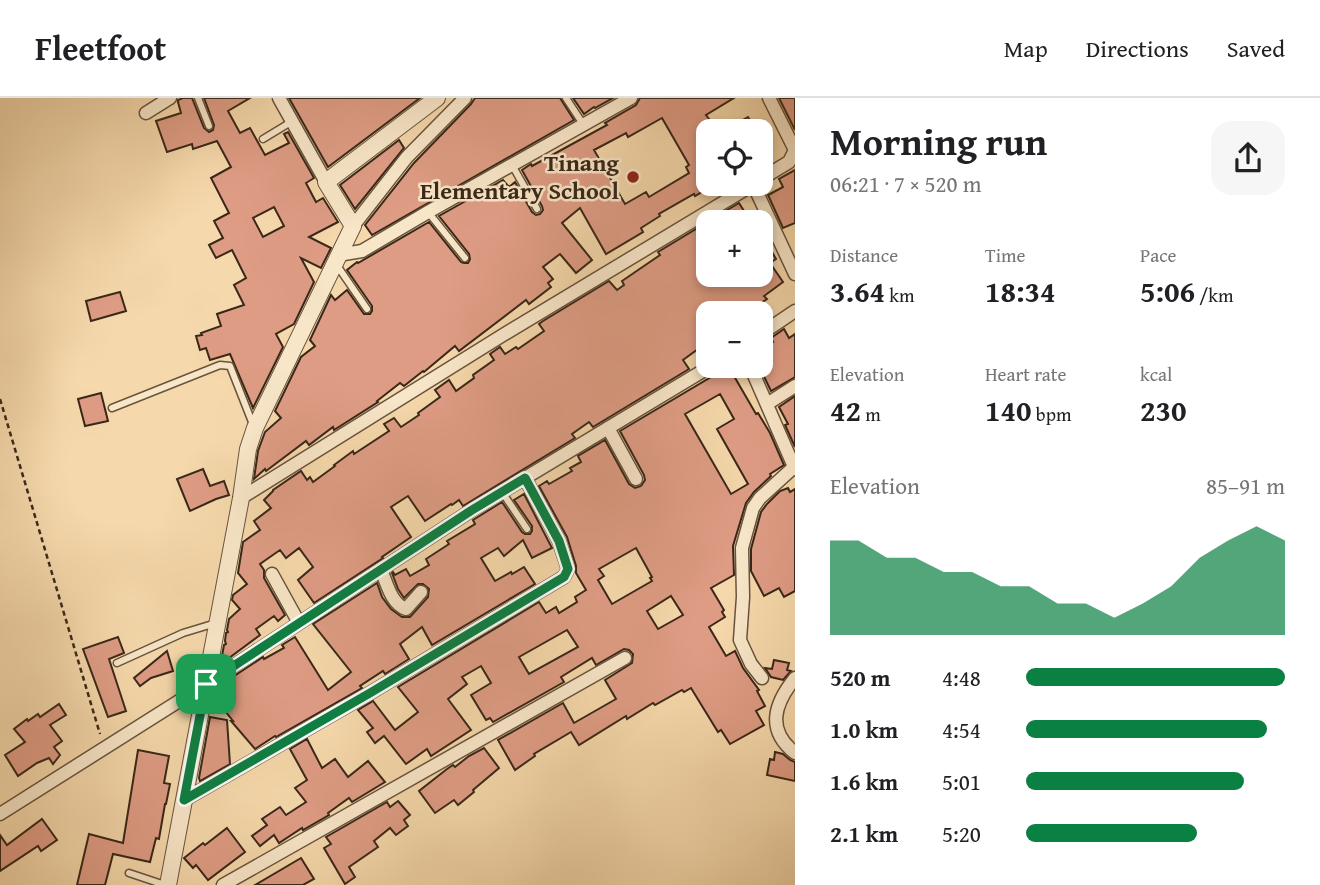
<!DOCTYPE html>
<html lang="en">
<head>
<meta charset="utf-8">
<style>
  :root { --surface:#fff; --page:#f6f6f6; --text:#202124; --muted:#757577; --line:#e0e0e0; --accent:#0b8043 }
  body { margin:0; font-family:"Gentium Book Plus",serif; background:var(--page); color:var(--text); height:100vh; display:flex; flex-direction:column; font-size:26px; white-space:nowrap }
  * { box-sizing:border-box; margin:0 }
  p { font-size:23px; color:var(--muted) }
  .icon { flex:none; width:38px; height:38px; fill:none; stroke:currentColor; stroke-width:2; stroke-linecap:round; stroke-linejoin:round }
  .map { position:relative; flex:1; overflow:hidden }
  .side { display:flex; flex-direction:column; background:var(--surface); width:525px }
  .side>* { flex:none }
  .fabs { position:absolute; left:696px; top:21px; display:grid; gap:14px }
  .fabs a { display:grid; place-items:center; width:77px; height:77px; border-radius:14px; background:var(--surface); box-shadow:0 4px 10px #0003; font-size:35px }
  .pin { position:absolute; display:grid; place-items:center; width:60px; height:60px; color:#fff; margin:-30px; border-radius:14px; box-shadow:0 4px 10px #0006 }
  .round { display:grid; place-items:center; flex:none; width:74px; height:74px; border-radius:21px; background:var(--page) }
  .summary { display:flex; align-items:center; justify-content:space-between; height:119px; padding:0 35px }
  h1 { font-size:38px; font-weight:800; line-height:52px }
  .metrics { display:grid; grid-template-columns:repeat(3,1fr); gap:10px; height:119px; padding:7px 35px }
  .metrics div { display:grid; align-content:center }
  .metrics b { font-size:30px; font-weight:800 }
  .metrics small { font-size:19px; font-weight:400 }
  .metrics p { font-size:19px }
  .chart { height:196px; padding:14px 35px }
  .chart p { display:flex; justify-content:space-between }
  .chart svg { width:100%; height:126px; margin-top:7px; fill:var(--accent); opacity:.7 }
  ul { padding:0 35px; list-style:none; font-size:23px }
  li { display:grid; grid-template-columns:112px 84px 1fr; align-items:center; height:52px }
  li i { height:18px; border-radius:9px; background:var(--accent) }
  header { display:flex; align-items:center; gap:42px; box-sizing:border-box; height:98px; padding:0 35px; background:var(--surface); border-bottom:2px solid var(--line) }
  header strong { font-size:33px }
  nav { display:flex; gap:38px; margin-inline-start:auto; font-size:24px }
  main { display:flex; flex:1; min-height:0 }
  .map>svg:first-child { display:block }
</style>
</head>
<body>
<header>
<strong>Fleetfoot</strong>
<nav><a>Map</a><a>Directions</a><a>Saved</a></nav>
</header>
<main>
<div class="map">
<svg width="795" height="787" viewBox="0 0 795 787">
  <rect width="100%" height="100%" fill="#f5d8ab"/>
  <filter id="stains"><feTurbulence type="fractalNoise" baseFrequency=".00286" numOctaves="4"/><feColorMatrix values="0 0 0 0 .2 0 0 0 0 .09 0 0 0 0 .02 0 0 0 .5 -.17"/></filter>
  <radialGradient id="worn" r=".72"><stop offset=".6" stop-color="#630" stop-opacity="0"/><stop offset="1" stop-color="#630" stop-opacity=".3"/></radialGradient>
  <!-- building -->
  <g fill="#de9c84" stroke="#392718" stroke-width="2" fill-rule="evenodd">
    <path d="M183,0h9l12,30 5,4 4,-2 1,-5 -10,-27h46l-22,13 12,22 10,-5 15,27 24,-12 -5,-9 4,-2 26,46 -8,5 10,19 7,-4 15,24 -29,15 22,11 -10,20 -20,-10 13,24 -20,42 -18,10 7,13 -30,61 -23,-54 -20,6 -4,-12 -6,2 -4,-14 6,-1 -1,-2 20,-7 -4,-12 27,-9 -10,-20 12,-7 -14,-28 -16,8 -7,-13 14,-7 -9,-17 15,-8 -18,-35 20,-11 -14,-26 -24,8 -1,-5 -25,8 -11,-31 25,-8 -3,-11v-2zM274,109l10,19 -21,11 -10,-19z"/>
    <polygon points="289,0 420,0 328,69"/>
    <polygon points="475,0 560,0 574,22 372,137 365,127 414,65 471,6"/>
    <polygon points="573,0 613,0 595,10 594,9 584,16"/>
    <path d="M640,0h94l-28,17 3,4v60l-6,3 4,7 -12,7 -1,-2 -35,20 1,2 -19,12 2,4 -37,22 -26,-46 -18,15 30,37 -16,13 -16,-19 -17,13 10,12 -5,4 3,4 -22,17 -3,-4 -67,51 -4,-5 -31,26 -1,-1 -19,15 -4,-3 -23,18 1,1 -44,28 -1,-3 -24,18 -3,-4 -40,30 -1,-2 -11,10 4,-28 7,-19 16,-14 -6,-7 26,-54 14,-11 -5,-6 21,-45 4,5 12,-10 17,24h6l2,-3v-5l-25,-36 10,-8 1,1 71,-41 32,40 3,1h4l2,-4 -1,-5 -30,-38 64,-36 6,7 6,-5 17,30 4,3 4,-1 3,-4 -1,-4 -20,-36 9,-6 1,2 75,-41 -2,-2 31,-18zM662,20l27,47 -3,2 3,6 -40,24 -3,-5 -21,12 -31,-54 32,-17 2,4z"/>
    <polygon points="779,0 795,0 795,32"/>
    <polygon points="748,19 756,33 723,33"/>
    <polygon points="399,42 404,50 355,111 340,87"/>
    <polygon points="795,72 795,125 783,130 768,97 783,89 779,81"/>
    <polygon points="739,105 751,124 707,124"/>
    <polygon points="761,124 768,138 764,140 776,161 770,165 783,184 764,198 767,201 758,207 759,210 752,215 709,215 709,243 683,262 689,271 593,329 589,324 572,336 575,340 463,408 459,402 452,407 451,406 425,423 408,398 391,409 411,439 382,459 383,460 314,505 298,482 313,469 299,450 286,460 280,452 260,466 264,472 264,480 285,517 278,523 274,518 256,531 260,537 225,563 222,558 224,547 226,546 225,543 226,535 228,534 227,532 229,521 240,511 232,502 233,497 247,486 238,475 243,444 260,432 254,423 271,410 264,402 273,393 273,392 301,373 307,382 310,379 313,384 335,368 334,367 353,353 354,356 389,333 384,326 394,320 401,329 419,317 418,315 440,299 435,292 449,282 456,293 474,280 473,277 494,262 490,256 500,249 505,256 516,249 518,251 544,233 539,226 543,223 609,183 617,192 624,187 622,183 660,157 658,154 706,125 709,128 709,177 761,177"/>
    <polygon points="120,194 126,213 91,223 86,203"/>
    <polygon points="784,231 789,240 795,236 795,279 771,293 759,268 761,268 761,249 773,244 771,240"/>
    <path d="M720,268h21l1,5 -8,5 22,38 2,-1 12,20 14,32 -14,9 1,2 -17,16 -8,11 -13,43 1,29 -23,13 13,22 -2,2 3,5 -16,10 17,29 9,-5 8,17 16,22 -2,1 8,15 -9,5 8,14 -34,19 -9,-14 -3,2 -27,-44 -7,4 -2,-2 -27,15 -2,-2 -26,16 -1,-3 -47,29 -8,-13 -37,22 1,2 -20,14 -17,-30 65,-37 11,20 42,-24 -11,-19 27,-17 1,-9 -4,-4 -5,-1 -28,16 -4,-7 -31,19 3,5 -71,40 -3,-4 -4,2 -15,-25 20,-12 -10,-17 -19,11 5,7 -19,15 23,31 -40,26 -4,-7 -21,15 -22,-28 -9,7 -8,-11 6,-4 -15,-18 15,-9 22,29 23,-18 -20,-25 141,-85 7,11 10,-6 3,6 18,-11 -2,-5 11,-7 -10,-17v-7l-9,-29 -28,-51 8,-5 2,3 23,-13 -2,-3 11,-6 -3,-6 27,-16 24,44 6,4 6,-2 4,-6 -1,-5 -24,-44 96,-57zM720,296l14,25 -17,10 31,55 -17,10 -46,-80zM636,450l16,29 -2,1 2,3 -40,23 -14,-24 6,-4 -5,-7zM671,498l12,19 -25,14 -11,-18zM567,532l11,17 -49,27 -10,-17z"/>
    <polygon points="101,295 108,323 85,328 78,301"/>
    <polygon points="795,298 795,349 785,327 788,326 779,309"/>
    <polygon points="203,371 210,388 224,383 229,397 216,401 190,413 177,381"/>
    <polygon points="788,390 790,394 795,391 795,493 784,499 779,490 764,498 751,473 751,451 761,414 767,406 780,393"/>
    <polygon points="524,396 552,450 532,460 523,442 504,458 498,450 481,460 495,483 511,474 512,476 524,469 535,486 432,547 422,529 400,546 409,561 385,576 383,573 360,588 362,590 276,639 275,638 255,651 231,623 233,623 214,599 216,590 263,559 264,561 284,550 282,547 295,539 328,592 351,574 313,526 377,485 382,499 391,511 402,519 410,519 428,499 429,491 423,486 418,486 404,500 398,491 392,475 393,474 395,477 406,471 410,478 429,467 426,461 449,446 447,443 475,426 473,422 502,404 522,434 525,436 530,436 532,433 532,428 514,402"/>
    <polygon points="118,539 124,555 109,561 126,613 108,619 83,551"/>
    <polygon points="167,553 173,573 151,580 140,588 134,580"/>
    <polygon points="774,562 789,565 787,572 791,573 783,582 771,579 765,570 772,571"/>
    <polygon points="59,606 66,617 50,627 62,643 54,649 60,657 53,666 49,660 37,665 18,678 5,657 25,644 14,631 27,621 28,623 38,616 40,619"/>
    <polygon points="210,619 227,622 230,666 200,683 199,680"/>
    <polygon points="307,641 322,670 335,661 348,679 368,663 385,684 352,704 349,700 328,715 329,717 303,732 302,730 279,745 274,737 260,748 252,738 267,727 262,721 280,709 286,717 306,704 295,690 307,682 290,651"/>
    <polygon points="484,650 499,670 473,692 474,694 458,707 454,702 435,715 419,693 447,671 453,667 455,669 469,658"/>
    <polygon points="138,652 169,658 164,685 170,686 166,706 165,706 159,741 156,740 150,764 113,756 105,787 77,787 89,736 123,745"/>
    <polygon points="775,654 783,656 790,662 795,664 795,683 767,677 770,661 774,662"/>
    <polygon points="398,703 410,717 404,722 408,728 396,737 390,730 374,743 378,749 349,769 355,779 345,786 324,750 331,746 326,739 387,704 390,709"/>
    <polygon points="42,721 57,742 41,753 38,748 0,773 0,737 7,747"/>
    <polygon points="227,730 245,754 208,782 196,767 193,770 184,760 203,745 205,747"/>
    <polygon points="301,760 314,781 303,787 255,787"/>
  </g>
  <g fill="none" stroke-linecap="round" stroke-linejoin="round">
    <!-- service casing -->
    <g stroke="#68533d" stroke-width="9">
      <g id="service">
        <polyline points="198,0 209,28"/>
        <polyline points="566,0 583,26"/>
        <polyline points="263,41 291,24"/>
        <polyline points="512,67 537,111"/>
        <polyline points="428,114 465,160"/>
        <polyline points="336,166 367,211"/>
        <polyline points="112,310 220,267 230,268 254,329"/>
        <polyline points="502,394 527,431"/>
        <polyline points="117,565 183,535 216,525"/>
        <polyline points="129,775 165,787"/>
      </g>
    </g>
    <!-- minor casing -->
    <g stroke="#68533d" stroke-width="15">
      <g id="minor">
        <polyline points="279,0 326,84"/>
        <polyline points="769,0 795,52"/>
        <polyline points="146,15 170,0"/>
        <polyline points="761,81 789,64 795,52"/>
        <polyline points="753,86 795,176"/>
        <polyline points="353,128 407,59 465,0"/>
        <polyline points="338,157 362,153 428,114 631,0"/>
        <polyline points="761,236 795,213"/>
        <polyline points="750,268 795,371"/>
        <polyline points="767,306 795,288"/>
        <polyline points="608,330 636,381"/>
        <polyline points="241,400 503,237 754,86"/>
        <path d="M381,472c6,13 10,34 25,39l15,-17"/>
        <polyline points="272,476 299,525"/>
        <polyline points="762,580 751,566 740,542 743,499 742,450 753,410 760,400 794,369"/>
        <path d="M795,580c-21,26 -29,52 0,75"/>
        <polyline points="184,702 370,595 564,479 568,471 559,443 525,380"/>
        <polyline points="0,716 206,586 472,412 711,268"/>
        <polyline points="223,787 625,560"/>
      </g>
    </g>
    <!-- tertiary casing -->
    <g stroke="#68533d" stroke-width="18">
      <polyline id="tertiary" points="168,787 241,400 248,351 255,330 353,128 326,84 437,0"/>
    </g>
    <!-- path -->
    <polyline stroke="#392718" stroke-width="2.5" stroke-dasharray="5 3.5" stroke-linecap="butt" points="0,301 100,636"/>
    <!-- service -->
    <use href="#service" stroke="#f8e6c8" stroke-width="6"/>
    <!-- minor -->
    <use href="#minor" stroke="#f8e6c8" stroke-width="12"/>
    <!-- tertiary -->
    <use href="#tertiary" stroke="#f8e6c8" stroke-width="16"/>
  </g>
  <g fill="none" stroke-linecap="round" stroke-linejoin="round">
    <!-- route casing -->
    <g stroke="#fff" stroke-width="14">
      <polygon id="route" points="525,380 559,443 568,471 564,479 370,595 184,702 206,586 472,412"/>
    </g>
    <!-- route -->
    <use href="#route" stroke="#0b8043" stroke-width="9"/>
  </g>
  <!-- markers -->
  <circle fill="#8f2418" stroke="#f8e6c8" stroke-width="2.5" cx="633" cy="79" r="7"/>
  <g text-anchor="middle" stroke-width="5" stroke-linejoin="round" paint-order="stroke">
    <!-- poi labels -->
    <g font-size="24" font-weight="bold" fill="#392718" stroke="#f8e6c8" text-anchor="end">
      <text x="619" y="73">Tinang<tspan x="619" dy="28">Elementary School</tspan></text>
    </g>
  </g>
  <rect width="100%" height="100%" filter="url(#stains)"/>
  <rect width="100%" height="100%" fill="url(#worn)"/>
</svg>
<div class="fabs">
<a><svg class="icon" aria-label="locate" viewBox="0 0 24 24"><circle cx="12" cy="12" r="6"/><path d="M12 2v4M12 18v4M2 12h4M18 12h4"/></svg></a>
<a>+</a>
<a>−</a>
</div>
<div class="pin" style="left:206px;top:586px;background:#1e9e55"><svg class="icon" aria-label="arrive" viewBox="0 0 24 24"><path d="M6 21V4h12l-3 4 3 4H6"/></svg></div>
</div>
<section class="side">
<div class="summary"><div><h1>Morning run</h1><p>06:21 · 7 × 520 m</p></div><a class="round"><svg class="icon" aria-label="share" viewBox="0 0 24 24"><path d="M12 15V3M7 8l5-5 5 5M5 13v7h14v-7"/></svg></a></div>
<div class="metrics">
<div><p>Distance</p><b>3.64<small> km</small></b></div>
<div><p>Time</p><b>18:34</b></div>
<div><p>Pace</p><b>5:06<small> /km</small></b></div>
</div>
<div class="metrics">
<div><p>Elevation</p><b>42<small> m</small></b></div>
<div><p>Heart rate</p><b>140<small> bpm</small></b></div>
<div><p>kcal</p><b>230</b></div>
</div>
<div class="chart"><p><span>Elevation</span>85–91 m</p>
<svg viewBox="0 0 160 44" preserveAspectRatio="none"><path d="M0 44V11L10 11L20 17L30 17L40 22L50 22L60 27L70 27L80 33L90 33L100 38L110 33L120 27L130 17L140 11L150 6L160 11V44z"/></svg>
</div>
<ul>
<li><b>520 m</b>4:48<i style="width:100%"></i></li>
<li><b>1.0 km</b>4:54<i style="width:93%"></i></li>
<li><b>1.6 km</b>5:01<i style="width:84%"></i></li>
<li><b>2.1 km</b>5:20<i style="width:66%"></i></li>
</ul>
</section>
</main>
</body>
</html>
